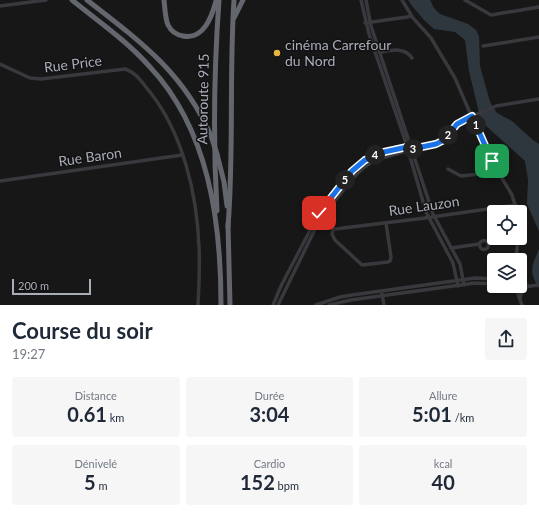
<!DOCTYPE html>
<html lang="fr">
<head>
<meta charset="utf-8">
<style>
  :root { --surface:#fff; --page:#f6f6f7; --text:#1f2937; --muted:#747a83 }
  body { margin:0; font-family:Lato,sans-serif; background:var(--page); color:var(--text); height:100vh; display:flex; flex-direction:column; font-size:15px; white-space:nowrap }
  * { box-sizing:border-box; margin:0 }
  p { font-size:13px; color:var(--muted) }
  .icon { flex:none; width:22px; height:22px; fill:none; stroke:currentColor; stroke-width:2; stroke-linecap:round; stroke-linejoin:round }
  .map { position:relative; height:305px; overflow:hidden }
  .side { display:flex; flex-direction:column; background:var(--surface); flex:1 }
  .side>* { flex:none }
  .tools { position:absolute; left:487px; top:205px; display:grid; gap:8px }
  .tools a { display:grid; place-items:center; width:40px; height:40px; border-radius:4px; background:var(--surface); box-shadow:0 1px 3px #0004; font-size:20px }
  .scale { position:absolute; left:12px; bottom:10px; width:79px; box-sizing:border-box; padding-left:4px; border:2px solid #a9adb8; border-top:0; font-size:11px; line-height:14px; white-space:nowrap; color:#a9adb8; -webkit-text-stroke:3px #121213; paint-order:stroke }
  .pin { position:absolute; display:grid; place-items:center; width:34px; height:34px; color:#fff; margin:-17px; border-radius:8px; box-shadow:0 2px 6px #0006 }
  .km { position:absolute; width:20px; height:20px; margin:-10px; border-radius:50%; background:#222; color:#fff; font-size:11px; line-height:20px; text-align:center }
  .round { display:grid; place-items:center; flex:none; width:42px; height:42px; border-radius:4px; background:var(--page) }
  .summary { display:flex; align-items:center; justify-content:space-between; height:68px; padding:0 12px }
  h1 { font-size:22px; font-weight:700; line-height:30px }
  .stats { display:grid; grid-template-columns:repeat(3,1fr); gap:6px; height:68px; padding:4px 12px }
  .stats div { display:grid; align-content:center; border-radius:4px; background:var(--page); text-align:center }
  .stats b { font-size:20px; font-weight:700 }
  .stats small { font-size:11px; font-weight:400 }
  .stats p { font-size:11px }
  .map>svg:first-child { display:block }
</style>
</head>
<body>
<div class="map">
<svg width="539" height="305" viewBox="0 0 539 305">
  <rect width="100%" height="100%" fill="#171718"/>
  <!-- water -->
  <g fill="#2f373e">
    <polygon points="408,0 430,0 434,8 440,14 468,24 476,30 479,36 480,66 490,102 497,113 512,121 533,140 539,144 539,231 527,204 528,180 525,161 485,125 480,117 469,71 465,40 455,32 434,29 424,20 412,6"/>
    <path d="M539,249v39c-11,-17 -7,-22 0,-39z"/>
  </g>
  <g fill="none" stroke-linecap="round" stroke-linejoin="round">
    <!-- minor -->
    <g stroke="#38383d" stroke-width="3.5">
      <polyline points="361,0 369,34 406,143 426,212 453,263 458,286"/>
      <polyline points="366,0 371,26 433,214 460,264 464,285"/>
      <polyline points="402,0 413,18 431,38 455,78 488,155 512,195 517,212"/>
      <polyline points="465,0 491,15 539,7"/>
      <polyline points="0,6 46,0"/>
      <polyline points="365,23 407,17 411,16"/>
      <polyline points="483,46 539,37"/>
      <path d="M381,52c11,-2 24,-5 31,6"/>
      <path d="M0,64l30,14 11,1 84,-10c11,3 18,15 25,23 33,42 47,102 49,155 1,19 0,39 -1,58"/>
      <polyline points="448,169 461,176 498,172"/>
      <polyline points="0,181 182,155"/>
      <polyline points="386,223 391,257 390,261 388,262 362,265 335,240 332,234 333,230 335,229 425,218 516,205"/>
      <circle cx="484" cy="245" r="4.5"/>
      <polyline points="451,248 479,244"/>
      <polyline points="516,260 518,238"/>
      <polyline points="520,284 527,285"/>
      <polyline points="514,286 523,287 539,285"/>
      <polyline points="515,286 522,305"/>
      <polyline points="382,294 384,305"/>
      <polyline points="520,298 522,291 527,287"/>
      <polyline points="273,305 281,286 319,213 352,171 360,164 370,157 384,152 407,147 412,149 431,146 444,140 457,124 468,118 496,106 539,99"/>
      <polyline points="278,305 320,219 354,177 363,168 375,160 410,150"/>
      <polyline points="316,305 340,297 352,295 475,278 494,279"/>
      <polyline points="329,305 351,300 475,283 494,284"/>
    </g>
    <!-- highway -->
    <g stroke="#64666e" stroke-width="5">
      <path d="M72,0c26,21 55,41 78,67 59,63 71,155 71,238"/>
      <path d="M87,0c53,41 97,73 124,136"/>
      <path d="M164,0c1,8 1,18 4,25 3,6 9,10 15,11 21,4 29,-20 33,-35"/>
      <polyline points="234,18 243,0"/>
      <polyline points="217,154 224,182 227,206"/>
      <path d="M217,211c-4,-70 -3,-141 2,-211"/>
      <polyline points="228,224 230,305"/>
      <path d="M228,227c6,-76 1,-152 6,-227"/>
    </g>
    <!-- highway-bridge -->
    <polyline stroke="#64666e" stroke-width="5" points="211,136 217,154"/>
  </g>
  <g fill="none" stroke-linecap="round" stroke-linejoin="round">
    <!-- route casing -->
    <g stroke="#fff" stroke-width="8">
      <polyline id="route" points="319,213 352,171 365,160 384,152 407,147 412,149 436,144 444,140 457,124 472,116 492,161"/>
    </g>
    <!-- route -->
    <use href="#route" stroke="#1a73e8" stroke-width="5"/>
  </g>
  <!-- markers -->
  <circle fill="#e8b63f" stroke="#121213" stroke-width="1.5" cx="277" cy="53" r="4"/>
  <g text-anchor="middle" stroke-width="3" stroke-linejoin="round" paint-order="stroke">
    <!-- poi labels -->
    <g font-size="14" fill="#a9adb8" stroke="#121213" text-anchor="start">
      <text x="285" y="50">cinéma Carrefour<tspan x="285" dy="16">du Nord</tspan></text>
    </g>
    <!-- street labels -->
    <g font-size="14" fill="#a9adb8" stroke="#121213">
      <text transform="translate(73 64) rotate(-7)" y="5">Rue Price</text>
      <text transform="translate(203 99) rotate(-89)" y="5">Autoroute 915</text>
      <text transform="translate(90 157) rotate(-8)" y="5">Rue Baron</text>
      <text transform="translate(424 206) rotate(-8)" y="5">Rue Lauzon</text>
    </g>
  </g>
</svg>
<div class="tools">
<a><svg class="icon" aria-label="locate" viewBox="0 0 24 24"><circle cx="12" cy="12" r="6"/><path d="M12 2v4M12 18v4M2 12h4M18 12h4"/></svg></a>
<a><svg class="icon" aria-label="layers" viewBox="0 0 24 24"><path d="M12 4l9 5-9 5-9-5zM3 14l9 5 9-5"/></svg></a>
</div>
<div class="scale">200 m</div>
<div class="pin" style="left:492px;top:161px;background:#1e9e55"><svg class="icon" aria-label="arrive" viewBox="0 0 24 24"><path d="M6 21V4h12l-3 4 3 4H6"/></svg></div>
<div class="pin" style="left:319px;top:213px;background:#d93025"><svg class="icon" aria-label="check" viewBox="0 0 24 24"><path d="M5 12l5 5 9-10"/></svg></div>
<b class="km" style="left:476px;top:125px">1</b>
<b class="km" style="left:448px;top:135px">2</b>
<b class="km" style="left:413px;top:149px">3</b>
<b class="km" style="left:375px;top:155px">4</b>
<b class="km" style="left:345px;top:180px">5</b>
</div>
<section class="side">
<div class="summary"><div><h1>Course du soir</h1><p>19:27</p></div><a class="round"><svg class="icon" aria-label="share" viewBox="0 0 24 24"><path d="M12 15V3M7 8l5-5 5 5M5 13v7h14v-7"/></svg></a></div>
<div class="stats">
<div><p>Distance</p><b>0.61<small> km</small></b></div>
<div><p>Durée</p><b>3:04</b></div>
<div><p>Allure</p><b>5:01<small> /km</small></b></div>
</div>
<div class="stats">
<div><p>Dénivelé</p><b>5<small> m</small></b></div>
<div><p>Cardio</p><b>152<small> bpm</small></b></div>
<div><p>kcal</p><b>40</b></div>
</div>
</section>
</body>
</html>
